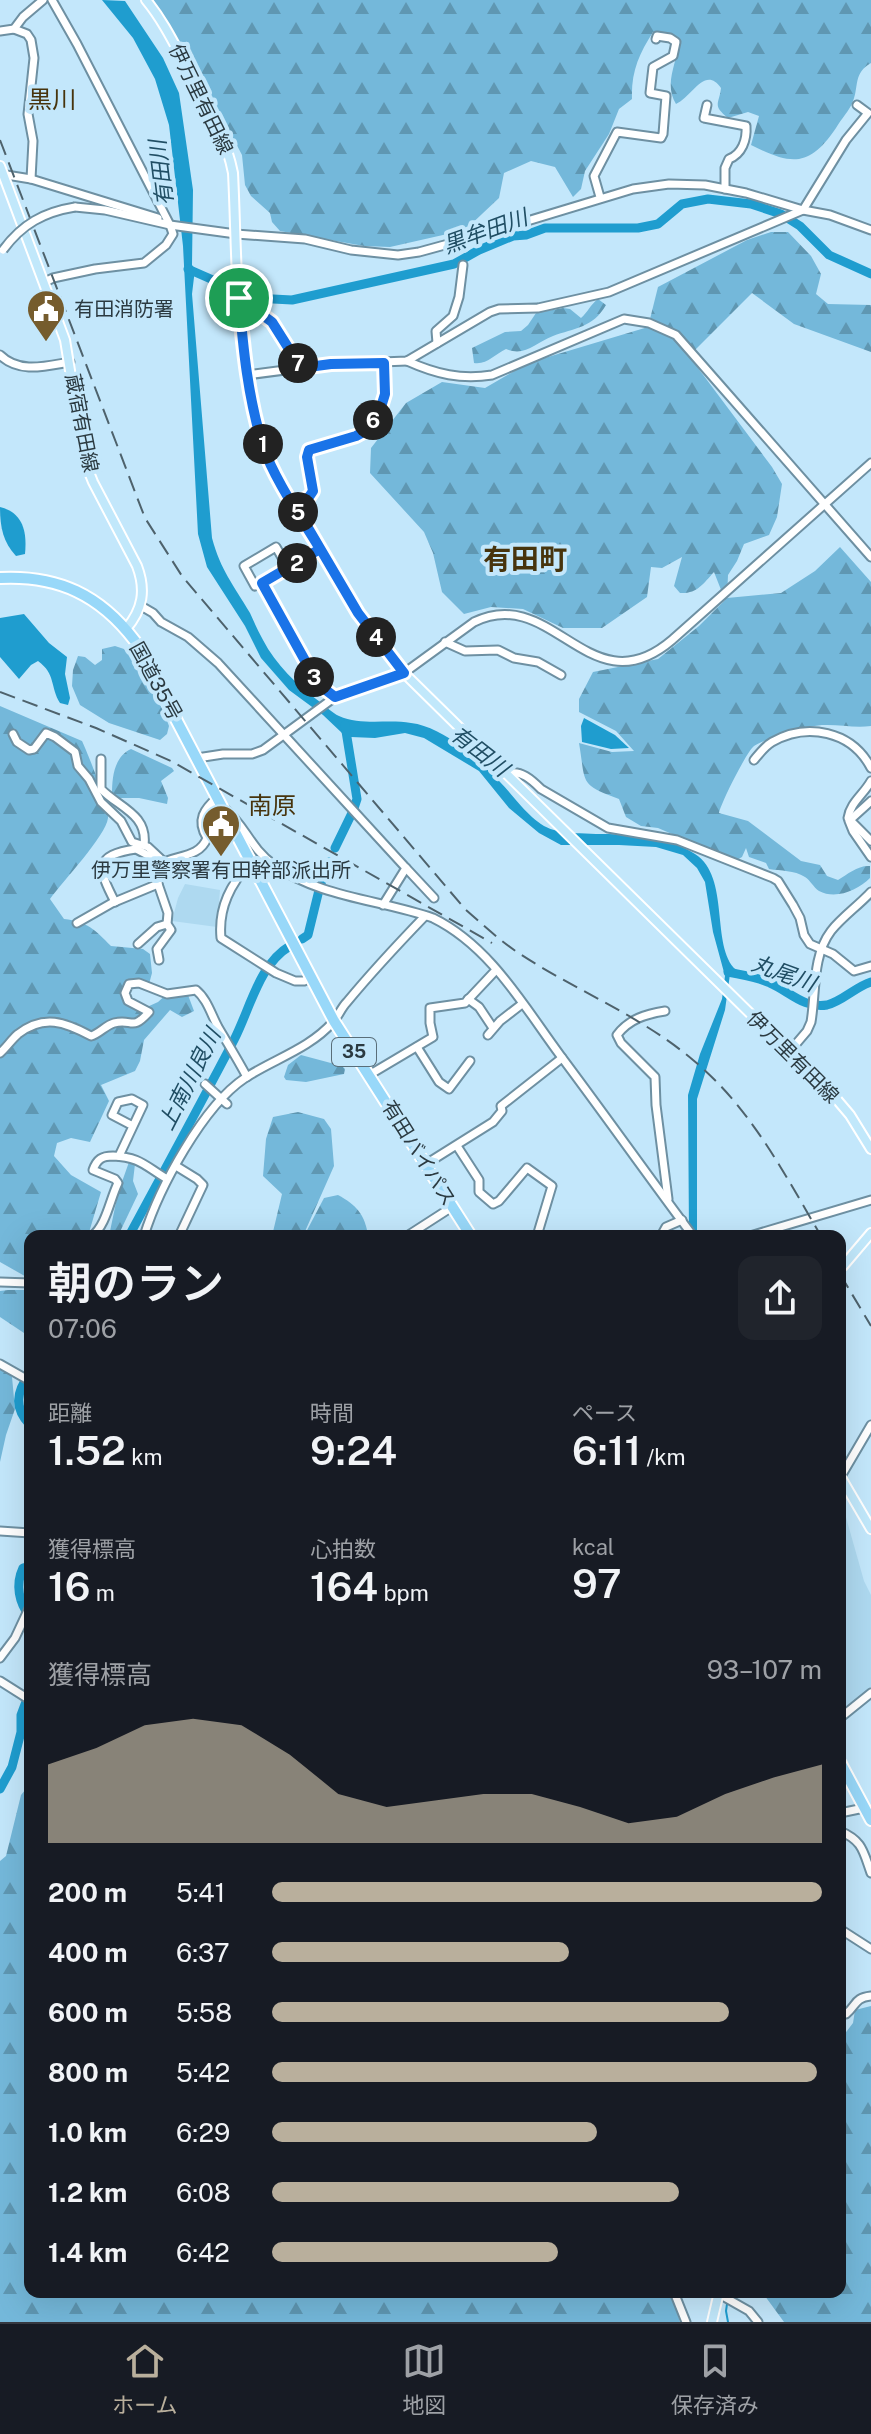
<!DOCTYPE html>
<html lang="ja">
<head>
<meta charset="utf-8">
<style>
  :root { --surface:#171b24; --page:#20242c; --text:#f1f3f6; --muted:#9ea1a6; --line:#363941; --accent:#b9af9c }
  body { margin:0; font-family:"Public Sans","Noto Sans JP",sans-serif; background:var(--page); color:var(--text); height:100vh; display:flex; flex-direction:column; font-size:30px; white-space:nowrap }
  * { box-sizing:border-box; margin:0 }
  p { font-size:26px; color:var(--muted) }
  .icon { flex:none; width:44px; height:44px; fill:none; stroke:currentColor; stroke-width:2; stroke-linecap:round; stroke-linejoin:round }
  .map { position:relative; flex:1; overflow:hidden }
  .sheet { position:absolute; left:24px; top:1230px; width:822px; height:1068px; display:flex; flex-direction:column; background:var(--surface); border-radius:16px; box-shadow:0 8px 32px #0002 }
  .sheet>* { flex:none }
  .pin { position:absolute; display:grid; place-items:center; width:68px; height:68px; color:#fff; margin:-34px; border:4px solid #fff; border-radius:50%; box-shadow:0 2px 8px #0007 }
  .km { position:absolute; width:40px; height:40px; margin:-20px; border-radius:50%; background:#222; color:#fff; font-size:22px; line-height:40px; text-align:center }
  .round { display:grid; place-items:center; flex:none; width:84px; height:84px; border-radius:16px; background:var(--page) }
  .headline { display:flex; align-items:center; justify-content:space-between; height:136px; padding:0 24px }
  h1 { font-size:44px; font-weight:600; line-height:60px }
  .figures { display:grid; grid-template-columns:repeat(3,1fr); gap:12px; height:136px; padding:8px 24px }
  .figures div { display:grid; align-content:center }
  .figures b { font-size:40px; font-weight:600 }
  .figures small { font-size:22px; font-weight:400 }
  .figures p { font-size:22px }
  .chart { height:224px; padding:16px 24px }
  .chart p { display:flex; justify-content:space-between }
  .chart svg { width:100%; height:144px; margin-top:8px; fill:var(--accent); opacity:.7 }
  ul { padding:0 24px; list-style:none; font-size:26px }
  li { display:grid; grid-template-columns:128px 96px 1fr; align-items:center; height:60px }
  li i { height:20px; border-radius:10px; background:var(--accent) }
  .dock { display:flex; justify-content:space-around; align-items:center; height:112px; border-top:2px solid var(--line); background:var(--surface); font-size:22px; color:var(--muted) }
  .dock a { display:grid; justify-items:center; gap:4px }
  .dock .on { color:var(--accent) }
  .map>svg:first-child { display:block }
</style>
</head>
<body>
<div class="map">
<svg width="871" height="2322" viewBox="0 0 871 2322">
  <defs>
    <pattern id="forest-firs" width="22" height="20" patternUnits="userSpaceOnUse" patternTransform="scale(2)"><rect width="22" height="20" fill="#74b8da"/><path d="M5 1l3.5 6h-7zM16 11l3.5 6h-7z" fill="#5f97b2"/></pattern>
  </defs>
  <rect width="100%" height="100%" fill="#c3e7fb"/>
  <!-- built -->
  <g fill="#aed9f0">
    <polygon points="185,884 220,890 217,927 172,921 178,898"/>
    <polygon points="840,1496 864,1581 871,1595 871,1688 845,1707 840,1699"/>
  </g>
  <!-- forest -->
  <g fill="url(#forest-firs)">
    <path d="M153,0h718v63c-18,10 -12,24 -18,38 -3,9 -12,18 -17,27 -27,40 -45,37 -85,17l8,-29 -11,-4 -20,6c-16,-13 -9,-13 -7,-30 -16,-23 -29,9 -45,16 -13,-21 2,-42 3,-64l-9,-7 -17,-1c-14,22 -22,40 -21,67l-13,10 -10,25 -24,37 -4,18 -8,8 -18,-30 -24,-6 -27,12 -5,25 -34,32 -75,17 -26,-1 -84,-15 -8,-9 -2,-9 -19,-17 -6,-11 -3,-30 -41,-78z"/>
    <path d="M771,232h17l23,24 10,18 -5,20 12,10 43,1v47l-77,-28 -42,-31 -63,63 83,111 10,17 -5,33 -8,18 -25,9 -7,17 -9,14 -1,23 54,-5 34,-22 25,-24 31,35v144c-15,2 -29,-1 -44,-1 -18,-1 -58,12 -73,21 -7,5 -33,57 -35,67l29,8 53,40 19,4 7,11 11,4c10,-6 20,-15 32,-14v12c-12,12 -34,22 -51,13 -6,-4 -8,-10 -14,-14 -11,-7 -24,-6 -36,-8l-3,-6 -17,-6 -3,-9 -4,9 -7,4 -77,-33 -17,-2 -15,-9 -7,-18c-41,-15 -33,-16 -40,-56l33,9 22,-1 -18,-20 -37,-19v-13l14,-27 65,-13 41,-33 26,-26 -11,-28c-11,12 -17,22 -34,21l-6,-7 8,-29 -20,11 -11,-1 -4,30 -45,31h-39l-40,-19 -32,-2 -27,7 -22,-22 -9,-39 -9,-21 -54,-59 1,-25 35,-45 36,-21 43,6 43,-25 120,-36 10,-40 89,-47z"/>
    <path d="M598,299l8,6c-13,23 -32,23 -53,31 -18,7 -28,21 -47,13 -11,5 -19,16 -32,14l-2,-15 33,-16 16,-1 7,-6 8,-12 27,-5 7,1 11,9c7,-6 9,-13 17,-19z"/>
    <polygon points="115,646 124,649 135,661 163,710 169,726 167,734 160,740 109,723 80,705 72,686 73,670 78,656 85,657 95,665 102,660 102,649"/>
    <path d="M0,706l82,35c6,13 27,65 26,77 -2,18 -46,64 -58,81l14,20c24,3 30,10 47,27l32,3 7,5 2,19 -3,11 -15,1 -5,7v5l18,10 11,-5 11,-10 19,3 6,16 -12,6 -12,-7 -26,30 -4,21 -5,10 -34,14 8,16 -19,41 -19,-4 -14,5 -3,13 17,19 30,17 -13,44h-58v43l-30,-17z"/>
    <path d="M131,749l41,19 2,3 -13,10 7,17 -1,6 -28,-6h-24l-3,-3c0,-18 2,-38 19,-46z"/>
    <polygon points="301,1055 342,1066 345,1069 344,1074 306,1082 286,1080 284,1077 288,1065"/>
    <polygon points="298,1112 324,1119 331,1129 334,1166 303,1236 272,1236 282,1194 263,1176 266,1139 273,1117"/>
    <polygon points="129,1162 135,1164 133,1181 138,1194 118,1236 109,1236 118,1193"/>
    <path d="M338,1195c18,10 27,19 30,41h-64l20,-38z"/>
    <polygon points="8,1290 30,1290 30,1334 27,1335 0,1317 0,1291"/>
    <polygon points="0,1366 12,1377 15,1409 6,1435 0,1462"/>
    <polygon points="30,1784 30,2292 671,2292 680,2322 0,2322 0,1861 6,1856 21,1795"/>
    <polygon points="871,2006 871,2322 784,2322 762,2292 840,2292 840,2040 853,2023 855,2010"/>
  </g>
  <!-- water -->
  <g fill="#1f9dcf">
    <path d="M102,0l23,1 38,57 16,35 14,97 -1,75 3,4 -3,25 20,244c9,33 21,46 38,75 4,9 8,18 13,27 13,25 34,45 57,62 6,4 12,11 19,14 22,10 49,3 72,7 17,2 35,12 49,23 14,11 28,23 40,36 16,16 32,42 54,48 13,4 28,3 42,4 32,0 71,1 99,20 36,23 15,92 41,116l-6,4 -5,36 -28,89v137h-8l-1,-141 12,-41 22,-55 3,-23 -12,-44 -8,-50 -8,-14 -14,-13 -27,-8 -37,-2h-58l-22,-12 -30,-25 -30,-37 -55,-33 -19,-5 -30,5 -24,-1 -9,-4 -19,-18 -34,-25 -28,-32 -16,-32 -38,-59 -9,-33 -15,-288 -14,-121 -14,-46 -22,-41z"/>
    <path d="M0,507c24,6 27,26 25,47l-9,2c-13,-14 -16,-29 -16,-49z"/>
    <path d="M24,614l25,29 18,14 -2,17 5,24 -2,7 -8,-2c-10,-16 -4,-29 -22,-42l-7,4 -12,14 -19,-22v-39z"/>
    <polygon points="584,718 615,735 629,748 611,749 582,742 581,726"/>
  </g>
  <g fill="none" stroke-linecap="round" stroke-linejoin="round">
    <!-- stream -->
    <polyline stroke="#1f9dcf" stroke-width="2" points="727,2304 726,2311 728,2322"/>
    <!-- river -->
    <g stroke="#1f9dcf" stroke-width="9">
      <polyline points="188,269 254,298 292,300 454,264 479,250 513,236 526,235 545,228 638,228 658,224 682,204 708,199 751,204 781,214 800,226 829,255 871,274"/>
      <polyline points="335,848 353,811 357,799 345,725"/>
      <polyline points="302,939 308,935 320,886 329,862"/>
      <path d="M728,972c14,3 29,5 42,11 19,8 34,26 57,22 16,-4 28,-18 44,-23"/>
      <path d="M129,1236c35,-65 71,-131 105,-196 16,-31 25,-76 56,-94"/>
      <path d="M30,1374c-14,17 -16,34 0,51"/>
      <polyline points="30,1470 30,1474"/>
      <path d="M30,1566l-7,2c-8,17 -4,35 7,49"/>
      <polyline points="0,1789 12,1767 21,1732 21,1715 30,1691"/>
    </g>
    <!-- minor casing -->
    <g stroke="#6e90a2" stroke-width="11">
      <g id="minor">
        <polyline points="14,29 27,34 31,40 34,58 28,114 33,141 31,179"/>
        <polyline points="0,31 14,29 23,17 43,0"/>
        <path d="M707,105l-3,13 42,8c1,14 -4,28 -17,33l-4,9v21"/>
        <polyline points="0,174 31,179 158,218"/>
        <polyline points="600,197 594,176 617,132 661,138 663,134 666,96 650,93 653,67 673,56 676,42 670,38 657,36 656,39"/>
        <polyline points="75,207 105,210 170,225 236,234 305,239 351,250 398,255 419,252 481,235 633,189 669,184 705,185 746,193 803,210 830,215 871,230"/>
        <polyline points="45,282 53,278 95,269 144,263 166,245 173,234 170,225 77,44 52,0"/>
        <polyline points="239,298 272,322 301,368"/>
        <polyline points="437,343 436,331 453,316 459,297 463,265"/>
        <path d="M0,355c19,19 46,11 70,7"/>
        <path d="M407,361c29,13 54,19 85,14l132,-56 25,4 27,12 195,222"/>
        <polyline points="247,375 331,364 407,361 490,312 499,309 538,308 609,292 803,210 846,140 868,113 857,105"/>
        <polyline points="294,504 309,497 313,491 307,457 309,450 356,436 367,430 381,407 385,394 384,363"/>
        <polyline points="320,549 262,583 318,684 335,697"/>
        <polyline points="262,583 255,586 244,566 276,547 288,568"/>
        <polyline points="141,606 153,613 161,622 188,637 218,663 406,868 383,905"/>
        <polyline points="445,642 465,651 498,650 514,658 538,662 561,675"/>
        <polyline points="13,734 17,742 29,750 34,749 46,733 55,737 75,752 78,766 89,779 101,802 121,821 132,842 148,847 163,861"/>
        <path d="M197,758l26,-4h29l11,-4 72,-53 69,-24 70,-51c79,-39 116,88 198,18l199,-177"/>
        <path d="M101,759v30c17,18 47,25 43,56"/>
        <path d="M754,760c5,-6 11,-14 18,-18 35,-20 80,-11 99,26"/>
        <path d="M508,774c12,-5 24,6 33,15l67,39 69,12 96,38 5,3 15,24 7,13 4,17 6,9 23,10 21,17 17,-5"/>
        <path d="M871,781c-7,13 -21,22 -23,37l23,23"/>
        <polyline points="871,801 849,821 853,831 871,857"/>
        <path d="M225,809c20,16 25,39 49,56 45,32 107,35 159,53 57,28 90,87 127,137 45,60 88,121 133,181"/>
        <path d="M270,864l-19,-3c-20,23 -33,46 -30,77l55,35 19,8h9l8,-4"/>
        <polyline points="406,868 434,898"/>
        <path d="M115,902c-17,-33 -22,-47 21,-53l23,12"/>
        <polyline points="77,923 112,903 158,884"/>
        <polyline points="138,944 157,927 167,924"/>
        <path d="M159,960l-2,-11 14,-19 -4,-6 1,-11 -10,-29 2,-20c15,-9 40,-6 47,-26 -11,-18 -3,-29 11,-41"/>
        <polyline points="468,999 479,1007 493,1028"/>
        <path d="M665,1011c-19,3 -36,8 -48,24l4,8 34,34 1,28 12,94"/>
        <polyline points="488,1035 500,1021 522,1004"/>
        <polyline points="417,1047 439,1082 449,1089 470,1061"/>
        <path d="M790,1051l17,-20 4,-9c5,-29 1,-66 20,-91 11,-14 27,-25 40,-39"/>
        <path d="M0,1053c7,-6 11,-13 18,-19 26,-20 47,-12 73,2 8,-2 15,-11 23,-13 19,-5 17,9 35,-11l-21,-11 -3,-8 4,-9 10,-1 28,11 29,-4c11,9 15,24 22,37 10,17 20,33 29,50"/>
        <polyline points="369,1075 433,1037 430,1023 430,1008 465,1003 496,970"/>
        <polyline points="205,1084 227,1104"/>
        <polyline points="457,1146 479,1180 479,1192 493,1204 499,1201 527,1168 552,1186 537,1236"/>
        <polyline points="119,1156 143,1105 132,1099 118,1102 112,1115 133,1126"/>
        <polyline points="426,1164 493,1122 502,1111 501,1106 562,1058"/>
        <polyline points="176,1166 197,1179 203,1185 179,1236"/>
        <path d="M92,1236c14,-10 18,-37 26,-53l-3,-4 -22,-9c4,-11 9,-14 20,-14 27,1 32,10 54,23"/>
        <path d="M144,1236c15,-48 59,-130 101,-158 29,-19 64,-29 88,-56 5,-5 8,-14 14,-20 24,-29 51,-58 78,-86"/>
        <polyline points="407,1236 452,1207"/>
        <polyline points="661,1236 666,1227 682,1220"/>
        <polyline points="750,1236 871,1200"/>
        <polyline points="0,1282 30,1283"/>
        <polyline points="0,1364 30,1381"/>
        <polyline points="840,1478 871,1425"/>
        <polyline points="0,1531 30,1533"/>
        <polyline points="0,1658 15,1638 30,1606"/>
        <polyline points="0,1681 30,1700"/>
        <polyline points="840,1718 871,1693"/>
        <polyline points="840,1813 864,1808"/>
        <path d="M840,1831c23,10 23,20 31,42"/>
        <polyline points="840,1929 871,1949"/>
        <path d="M840,2013l6,1c11,-9 8,-16 25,-18"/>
        <polyline points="674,2292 686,2322"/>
        <polyline points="719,2294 749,2311 758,2322"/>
      </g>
    </g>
    <!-- major casing -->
    <g stroke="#fff" stroke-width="12">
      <g id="major">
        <path d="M146,0c19,23 31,50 45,75 17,32 35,62 42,98 5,97 0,203 39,294l86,146 46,60 429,422 17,20 21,34"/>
        <path d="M0,166l65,174 20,122 8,20 44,84c9,24 6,43 -11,63"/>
        <polyline points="843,1266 871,1233"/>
        <polyline points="840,1476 871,1529"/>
        <polyline points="712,2322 719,2292"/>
      </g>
    </g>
    <!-- highway casing -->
    <g stroke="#fff" stroke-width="14">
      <g id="highway">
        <path d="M0,578c58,-3 100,17 135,63l199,380 137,215"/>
        <polyline points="840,1762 871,1820"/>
      </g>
    </g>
    <!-- minor -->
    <use href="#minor" stroke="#fff" stroke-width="7"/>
    <!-- major -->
    <use href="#major" stroke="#c1e8fb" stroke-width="8"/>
    <!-- highway -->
    <use href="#highway" stroke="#98d8f9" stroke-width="10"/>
    <!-- rail -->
    <g stroke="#4e626c" stroke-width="2" stroke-dasharray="16 8" stroke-linecap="butt">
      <path d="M0,140l145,378 37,58 283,333c17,15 33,30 52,43 57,38 123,63 176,108 57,47 91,113 128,176"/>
      <polyline points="0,692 96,728 171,761 492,943"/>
      <polyline points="840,1274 871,1326"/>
    </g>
    <!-- minor-bridge casing -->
    <g stroke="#6e90a2" stroke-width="11" stroke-linecap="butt">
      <path id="minor-bridge" d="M3,250c19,-26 41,-38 72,-43"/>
    </g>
    <!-- minor-bridge -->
    <use href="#minor-bridge" stroke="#fff" stroke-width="7"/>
  </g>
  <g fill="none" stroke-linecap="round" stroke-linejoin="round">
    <!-- route casing -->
    <g stroke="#fff" stroke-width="16">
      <path id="route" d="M239,298c4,50 9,100 24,148 11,33 39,73 57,103l-58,34 56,101 17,13 69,-24 -46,-60 -64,-109 15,-7 4,-6 -6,-34 2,-7 47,-14 11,-6 14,-23 4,-13 -1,-31 -53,1 -30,4 -29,-46 -33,-24"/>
    </g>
    <!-- route -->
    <use href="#route" stroke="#1a73e8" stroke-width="10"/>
  </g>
  <!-- icons -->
  <defs>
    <g id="civic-pin" transform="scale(2)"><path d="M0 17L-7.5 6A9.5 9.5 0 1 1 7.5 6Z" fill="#755c2d" stroke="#c3e7fb"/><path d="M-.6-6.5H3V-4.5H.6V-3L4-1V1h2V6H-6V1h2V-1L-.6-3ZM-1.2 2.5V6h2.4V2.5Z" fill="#fff"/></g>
  </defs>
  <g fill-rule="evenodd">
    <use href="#civic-pin" x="46" y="309"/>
    <use href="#civic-pin" x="221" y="824"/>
  </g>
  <g text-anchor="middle" stroke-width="8" stroke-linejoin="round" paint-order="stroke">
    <!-- shield labels -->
    <rect fill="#c3e7fb" stroke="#596e79" stroke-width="2" x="332" y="1038" width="44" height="28" rx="6"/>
    <g font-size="18" font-weight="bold" fill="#2b3a41">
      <text x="354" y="1058">35</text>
    </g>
    <!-- street labels -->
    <g font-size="20" fill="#2b3a41" stroke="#c3e7fb">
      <text transform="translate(201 99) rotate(64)" y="7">伊万里有田線</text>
      <text transform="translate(82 423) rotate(79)" y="7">蔵宿有田線</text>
      <text transform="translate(156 681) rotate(61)" y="7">国道35号</text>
      <text transform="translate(793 1057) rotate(45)" y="7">伊万里有田線</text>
      <text transform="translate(419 1153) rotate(58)" y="7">有田バイパス</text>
    </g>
    <!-- poi labels -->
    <g font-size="20" fill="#2b3a41" stroke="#c3e7fb" text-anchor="start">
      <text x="74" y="316">有田消防署</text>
      <text x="221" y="877" text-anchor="middle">伊万里警察署有田幹部派出所</text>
    </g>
    <!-- water labels -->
    <g font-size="22" font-style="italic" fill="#204e64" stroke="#c3e7fb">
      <text transform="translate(161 173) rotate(-97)" y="8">有田川</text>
      <text transform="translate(485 231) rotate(-20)" y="8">黒牟田川</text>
      <text transform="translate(480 751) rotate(38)" y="8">有田川</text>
      <text transform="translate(784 973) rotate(20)" y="8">丸尾川</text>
      <text transform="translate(189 1079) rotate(-63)" y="8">上南川良川</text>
    </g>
    <!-- quarter labels -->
    <g font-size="24" fill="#47340d" stroke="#c3e7fb">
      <text x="52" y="108">黒川</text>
      <text x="272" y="814">南原</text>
    </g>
    <!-- district labels -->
    <g font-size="28" font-weight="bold" fill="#47340d" stroke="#c3e7fb">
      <text x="525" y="569">有田町</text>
    </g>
  </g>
</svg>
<div class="pin" style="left:239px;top:298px;background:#1e9e55"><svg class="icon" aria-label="arrive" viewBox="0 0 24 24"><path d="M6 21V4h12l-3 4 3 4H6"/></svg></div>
<b class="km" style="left:263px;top:444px">1</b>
<b class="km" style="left:297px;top:563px">2</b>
<b class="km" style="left:314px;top:677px">3</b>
<b class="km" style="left:376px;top:637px">4</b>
<b class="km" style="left:298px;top:512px">5</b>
<b class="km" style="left:373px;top:420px">6</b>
<b class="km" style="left:298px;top:363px">7</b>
<section class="sheet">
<div class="headline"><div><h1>朝のラン</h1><p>07:06</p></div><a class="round"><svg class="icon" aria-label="share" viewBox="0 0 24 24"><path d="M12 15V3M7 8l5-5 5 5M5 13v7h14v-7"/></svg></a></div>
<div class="figures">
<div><p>距離</p><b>1.52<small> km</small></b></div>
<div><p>時間</p><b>9:24</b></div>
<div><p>ペース</p><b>6:11<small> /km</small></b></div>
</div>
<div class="figures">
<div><p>獲得標高</p><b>16<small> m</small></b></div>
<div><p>心拍数</p><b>164<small> bpm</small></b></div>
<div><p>kcal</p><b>97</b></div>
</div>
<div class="chart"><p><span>獲得標高</span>93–107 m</p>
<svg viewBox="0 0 160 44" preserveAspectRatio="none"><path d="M0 44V20L10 15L20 8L30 6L40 8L50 17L60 29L70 33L80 31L90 29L100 29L110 33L120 38L130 36L140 29L150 24L160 20V44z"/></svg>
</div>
<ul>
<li><b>200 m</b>5:41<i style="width:100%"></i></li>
<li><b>400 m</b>6:37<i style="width:54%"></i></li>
<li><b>600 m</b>5:58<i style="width:83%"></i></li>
<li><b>800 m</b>5:42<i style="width:99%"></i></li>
<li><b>1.0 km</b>6:29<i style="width:59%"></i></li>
<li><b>1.2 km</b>6:08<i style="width:74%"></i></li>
<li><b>1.4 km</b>6:42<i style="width:52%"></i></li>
</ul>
</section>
</div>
<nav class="dock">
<a class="on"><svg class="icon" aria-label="home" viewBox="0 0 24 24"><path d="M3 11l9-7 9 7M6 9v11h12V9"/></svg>ホーム</a>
<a><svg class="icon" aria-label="map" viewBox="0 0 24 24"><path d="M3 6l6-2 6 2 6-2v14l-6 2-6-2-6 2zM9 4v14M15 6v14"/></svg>地図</a>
<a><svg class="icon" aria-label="saved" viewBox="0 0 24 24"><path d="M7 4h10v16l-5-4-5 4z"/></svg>保存済み</a>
</nav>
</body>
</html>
